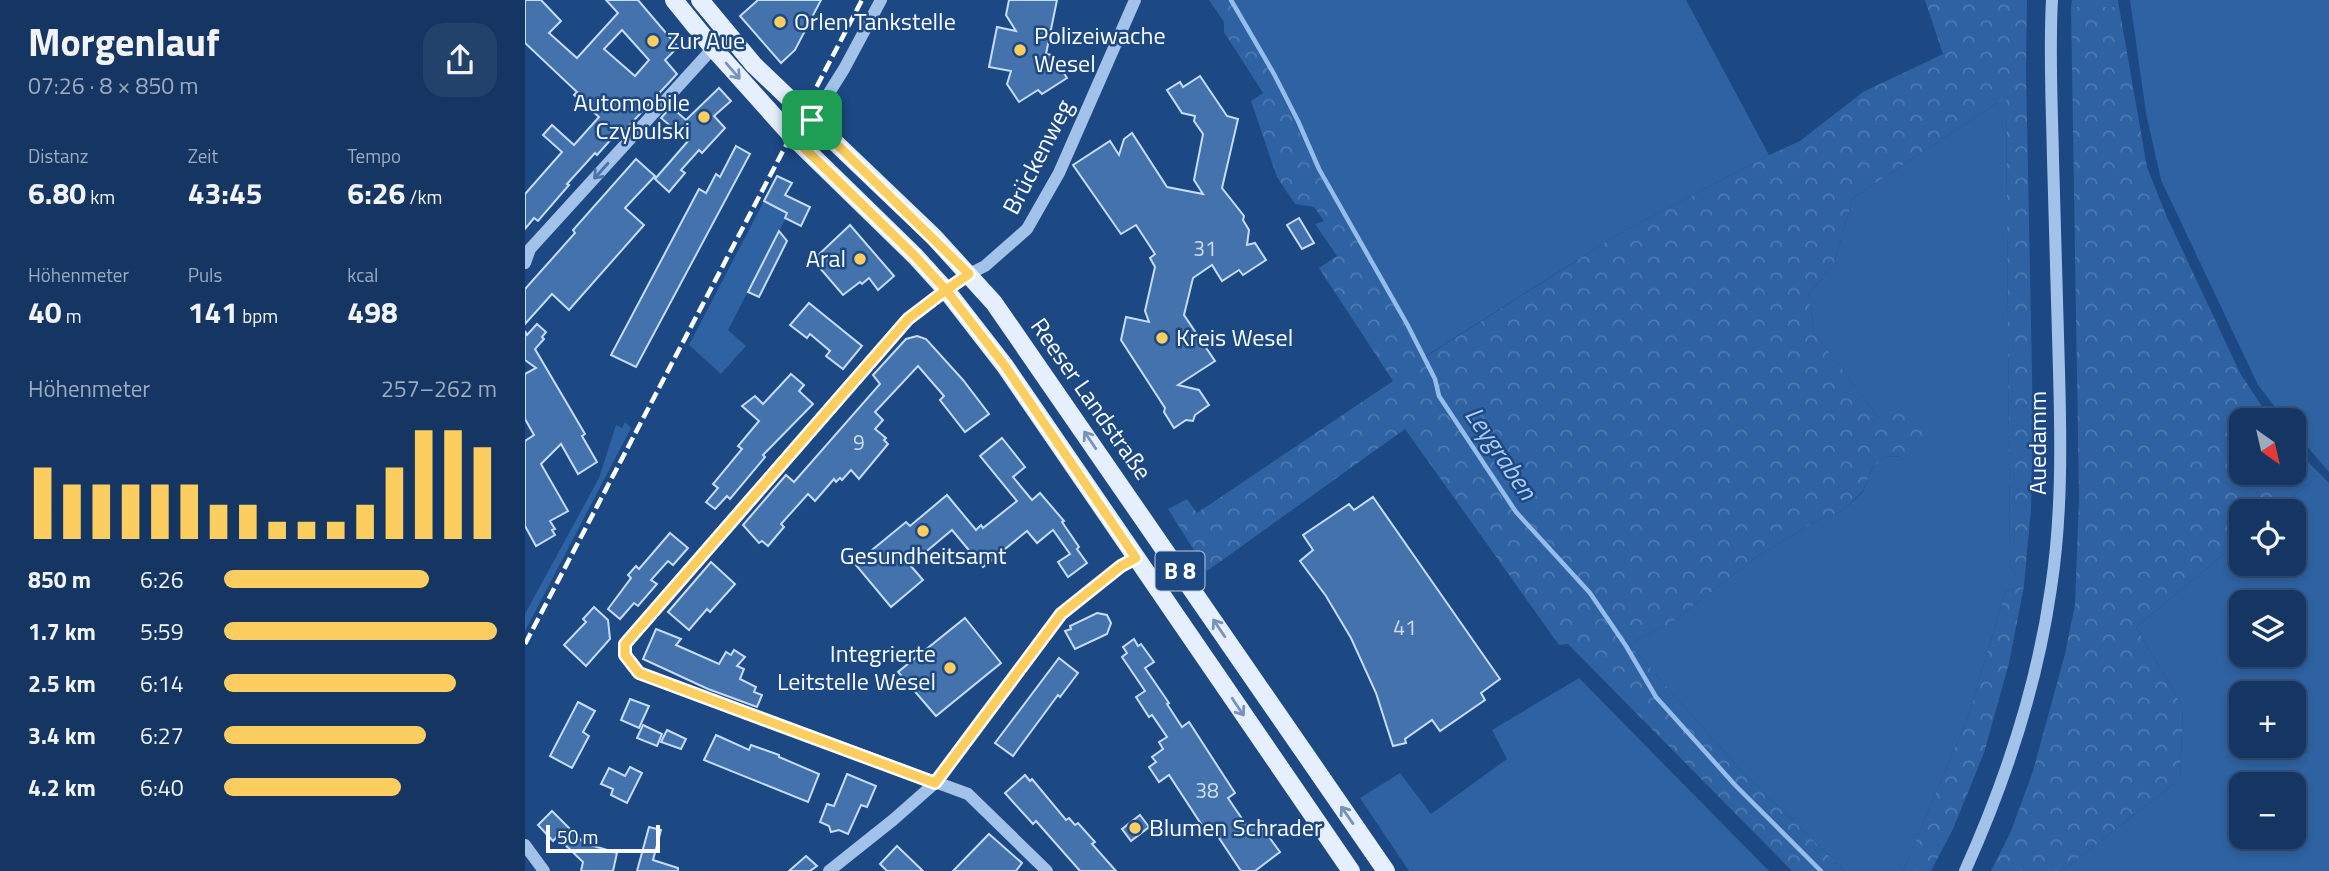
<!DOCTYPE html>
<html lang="de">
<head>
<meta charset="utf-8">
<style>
  :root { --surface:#153662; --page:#22416b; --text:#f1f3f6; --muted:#9dabbe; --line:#345077; --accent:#fbce5f }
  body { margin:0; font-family:"Titillium Web",sans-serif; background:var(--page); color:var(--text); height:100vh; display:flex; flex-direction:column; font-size:26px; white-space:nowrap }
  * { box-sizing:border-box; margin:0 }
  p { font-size:23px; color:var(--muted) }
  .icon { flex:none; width:38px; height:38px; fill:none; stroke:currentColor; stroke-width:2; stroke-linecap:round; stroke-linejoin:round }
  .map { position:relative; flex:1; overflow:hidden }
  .panel { display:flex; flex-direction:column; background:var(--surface); width:525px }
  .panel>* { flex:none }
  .needle { width:46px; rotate:146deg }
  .controls { position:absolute; left:1704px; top:408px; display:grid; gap:14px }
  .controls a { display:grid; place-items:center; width:77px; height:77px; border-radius:14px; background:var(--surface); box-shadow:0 4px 10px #0003,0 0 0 2px var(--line); font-size:35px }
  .scale { position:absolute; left:21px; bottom:18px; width:114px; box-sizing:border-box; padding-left:7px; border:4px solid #fff; border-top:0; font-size:19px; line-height:24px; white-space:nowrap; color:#fff; -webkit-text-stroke:5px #1c4883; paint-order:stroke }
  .pin { position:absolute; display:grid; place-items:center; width:60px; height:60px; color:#fff; margin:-30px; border-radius:14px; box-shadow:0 4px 10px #0006 }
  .round { display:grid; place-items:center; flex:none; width:74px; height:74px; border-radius:21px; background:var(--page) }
  .summary { display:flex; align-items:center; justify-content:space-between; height:119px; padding:0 28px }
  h1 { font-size:38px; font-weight:700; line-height:52px }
  .metrics { display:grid; grid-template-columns:repeat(3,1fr); gap:10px; height:119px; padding:7px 28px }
  .metrics div { display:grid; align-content:center }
  .metrics b { font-size:30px; font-weight:700 }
  .metrics small { font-size:19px; font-weight:400 }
  .metrics p { font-size:19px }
  .chart { height:196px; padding:14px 28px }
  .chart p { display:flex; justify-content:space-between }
  .chart svg { width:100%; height:126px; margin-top:7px; stroke:var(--accent); stroke-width:6 }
  ul { padding:0 28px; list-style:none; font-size:23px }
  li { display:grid; grid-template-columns:112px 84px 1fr; align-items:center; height:52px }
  li i { height:18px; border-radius:9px; background:var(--accent) }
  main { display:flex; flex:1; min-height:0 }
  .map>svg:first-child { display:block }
</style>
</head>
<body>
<main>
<section class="panel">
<div class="summary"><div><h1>Morgenlauf</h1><p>07:26 · 8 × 850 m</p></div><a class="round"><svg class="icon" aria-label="share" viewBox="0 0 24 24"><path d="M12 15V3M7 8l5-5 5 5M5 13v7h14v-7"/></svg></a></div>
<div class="metrics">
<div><p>Distanz</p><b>6.80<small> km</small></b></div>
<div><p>Zeit</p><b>43:45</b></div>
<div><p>Tempo</p><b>6:26<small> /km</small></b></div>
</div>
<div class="metrics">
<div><p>Höhenmeter</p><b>40<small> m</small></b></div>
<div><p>Puls</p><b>141<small> bpm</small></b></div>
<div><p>kcal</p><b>498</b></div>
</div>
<div class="chart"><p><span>Höhenmeter</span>257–262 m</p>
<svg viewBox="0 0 160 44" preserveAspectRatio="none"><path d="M5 44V19M15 44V25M25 44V25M35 44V25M45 44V25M55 44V25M65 44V32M75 44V32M85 44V38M95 44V38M105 44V38M115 44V32M125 44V19M135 44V6M145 44V6M155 44V12"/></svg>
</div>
<ul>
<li><b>850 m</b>6:26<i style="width:75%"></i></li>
<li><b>1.7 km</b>5:59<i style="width:100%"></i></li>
<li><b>2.5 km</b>6:14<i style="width:85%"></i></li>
<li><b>3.4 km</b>6:27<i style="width:74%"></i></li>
<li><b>4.2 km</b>6:40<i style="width:65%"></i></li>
</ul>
</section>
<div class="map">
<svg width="1804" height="871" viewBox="0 0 1804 871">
  <defs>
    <pattern id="forest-crowns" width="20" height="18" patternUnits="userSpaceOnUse" patternTransform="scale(1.75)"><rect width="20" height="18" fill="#2f62a2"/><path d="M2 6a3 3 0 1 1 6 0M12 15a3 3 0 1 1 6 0" fill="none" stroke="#4e7ab0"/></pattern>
  </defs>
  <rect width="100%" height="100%" fill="#1c4883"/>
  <!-- grass -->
  <g fill="#2f62a2" fill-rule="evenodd">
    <polygon points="704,0 1161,0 1244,155 1092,235 896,359 882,328 793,171 747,74"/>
    <polygon points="1547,0 1593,0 1594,7 1546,7"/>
    <polygon points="1605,0 1804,0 1804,472 1769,431 1769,420 1760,420 1733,385 1636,180 1621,113"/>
    <polygon points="1481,97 1485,565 1490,574 1500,574 1499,586 1481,590 1444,714 1378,871 1320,871 1218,773 1104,644 1146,623 1230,558 1291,521 1317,511 1338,492 1347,469 1360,456 1375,457 1381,411 1353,417 1289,332 1284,294 1309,263 1328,198"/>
    <polygon points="239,201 263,214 203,330 221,346 196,374 164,345"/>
    <polygon points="100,422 106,428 0,631 0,614 74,478 91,425 97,428"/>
    <path d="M1795,474l9,9v388h-267l118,-92 3,-72 -47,-80 106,-88v25h52v-53h-19zM1717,602h52v52h-52zM1717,693h52v53h-52zM1717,784h52v52h-52z"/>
    <polygon points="1054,678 1244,871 884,871 835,798 875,773 906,814 982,759 967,730"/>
  </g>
  <!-- forest -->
  <g fill="url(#forest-crowns)">
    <path d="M684,0h20l43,74 46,97 89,157 15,31 195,-124 152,-80 31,-14 63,-49 80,-38 -18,-54h102l-1,71 7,354 -2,84 -6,65h-10l-5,-9 -4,-468 -153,101 -19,65 -25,31 5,38 64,85 28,-7c12,10 18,18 19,34 -13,14 -21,13 -40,12l-13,13 -9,22 -21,20 -26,10 -61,37 -84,65 -42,21 114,129 102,98h-53l-224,-227 -9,1 -154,-216 -198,142 -39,-62 19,-10 10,14 196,-132 -74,-113 18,-12 -22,-32 9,-3 -10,-14 -19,-3 -18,-27 -26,-76 12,-8 -39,-61v-10z"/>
    <polygon points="1546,7 1594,7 1622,167 1641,215 1715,373 1746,420 1717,420 1717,472 1769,472 1769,448 1795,474 1750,511 1717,511 1717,539 1611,627 1658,707 1655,779 1537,871 1466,871 1486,831 1508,771 1540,654 1550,604 1554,498"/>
    <polygon points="1499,586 1484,663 1459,753 1428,829 1406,871 1378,871 1444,714 1481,590"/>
  </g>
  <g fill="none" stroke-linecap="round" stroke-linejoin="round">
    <!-- stream -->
    <polyline stroke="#95bdec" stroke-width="4.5" points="706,0 749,74 773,121 794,169 882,324 910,379 914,396 991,512 1065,593 1101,646 1131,697 1210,785 1296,871"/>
  </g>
  <!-- building -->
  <g fill="#4472ac" stroke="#c6dcf8" stroke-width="2" fill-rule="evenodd">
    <path d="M0,0h16l20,21 -12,12 28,25 41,-45 -12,-13h32l40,47 -13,13 12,14 -52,56 -3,-3 -25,28 -2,-2 -28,31 2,1 -31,36 -4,-3 -9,11v-35l37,-42 -19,-17 9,-10 22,20 25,-28 -25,-22 3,-3 -52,-49zM97,30l27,30 -14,16 -31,-27z"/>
    <polygon points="233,0 296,0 270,50 256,63 215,16"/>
    <polygon points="484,0 532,0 521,54 527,55 542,78 517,94 513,90 494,102 482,84 486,71 464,67 472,27 491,31 481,15"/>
    <polygon points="675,76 702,116 713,119 697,188 719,216 718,220 724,230 722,245 730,243 741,260 718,275 714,270 697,281 687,265 668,278 659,315 690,361 653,385 674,390 684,405 670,415 668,421 661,420 649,428 639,412 640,408 596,340 601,317 624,322 620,311 630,267 625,258 630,254 611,225 596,234 548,165 585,141 594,155 599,139 607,133 642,187 678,194 669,180 678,134 669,121 670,116 657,113 642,90 655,82 658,87"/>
    <polygon points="194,88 206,101 189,116 200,128 177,153 174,150 156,170 160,173 144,192 130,179 163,141 136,118 146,107 161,120"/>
    <polygon points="211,146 225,154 111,367 86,355 174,189 181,193 191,174 195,177"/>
    <polygon points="111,159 130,176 100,208 119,225 44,310 27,294 0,324 0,289 50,233 48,230"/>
    <polygon points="252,176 267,183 260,195 285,207 276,226 260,218 262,213 239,201"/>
    <polygon points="774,218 789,243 777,249 762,225"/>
    <polygon points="325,225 369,276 353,290 344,278 337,284 335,282 318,295 288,260"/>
    <polygon points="254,231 262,241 234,297 223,292"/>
    <polygon points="284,303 337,346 318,369 301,356 305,351 285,334 282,338 265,325"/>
    <polygon points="12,324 21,332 17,337 19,339 10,349 60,434 57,436 72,462 53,474 36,444 16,464 43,511 25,521 30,529 27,530 30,535 11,546 0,526 0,441 9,435 0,419 0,374 11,368 0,360 0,331 2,335"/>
    <polygon points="392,336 401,339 438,380 464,414 440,432 415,400 419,396 393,366 350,412 358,420 350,429 361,438 359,440 363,444 334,479 326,470 317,480 315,478 311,482 309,479 290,501 283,494 256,524 259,527 243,546 237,541 234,543 218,525 261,475 269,482 355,384 348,375 381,339"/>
    <polygon points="266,374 279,385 274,391 288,404 238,455 240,457 205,499 202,496 190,509 181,502 193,488 188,484 217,449 213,446 234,421 217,406 230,396 238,404"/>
    <polygon points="477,438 500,467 488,477 507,500 515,493 539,521 537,522 554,547 552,549 562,563 543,577 533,562 545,554 528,530 512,543 502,531 458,567 427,530 385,565 398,580 366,607 330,564 381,522 385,526 422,495 451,530 456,525 458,528 492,501 455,456"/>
    <polygon points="848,497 975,679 956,693 960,700 915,731 907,720 880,739 881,743 868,746 851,693 826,638 801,596 775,561 788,550 778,535 824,504 829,510"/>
    <polygon points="145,533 163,548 148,565 143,561 126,580 132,584 113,606 109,603 95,619 83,609 106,578 103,575 111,566 114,569"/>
    <polygon points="186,562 210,584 185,612 182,609 164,630 143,612"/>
    <polygon points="69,607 83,620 85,639 61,666 39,645 61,622 58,619"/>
    <polygon points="572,613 582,615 586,623 582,634 550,649 540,631 546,629 545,626"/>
    <polygon points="440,618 476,663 411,716 373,672"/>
    <polygon points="131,629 156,639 151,645 194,664 201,652 206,655 209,650 220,657 212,666 219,669 215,679 231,687 229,692 237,695 232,707 183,689 118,659"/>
    <polygon points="609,639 613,646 616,644 629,662 620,668 644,703 642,704 657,727 664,722 710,793 703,798 724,829 733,822 755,852 730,871 716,871 688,829 682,833 644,775 634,782 624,767 631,762 627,757 638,749 634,742 642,737 627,715 624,717 611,697 620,691 597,657 602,653 598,647"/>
    <polygon points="534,658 553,673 535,697 533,695 488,756 470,743"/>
    <polygon points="105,699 124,706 114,728 96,720"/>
    <polygon points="53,702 70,711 58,732 64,736 47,768 25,756"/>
    <polygon points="118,725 137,734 132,746 112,738"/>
    <polygon points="142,730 161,739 156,749 136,742"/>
    <polygon points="191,735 224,750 226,745 254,755 254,757 294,774 283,802 179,760"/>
    <polygon points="105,767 117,773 102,803 86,795 88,789 76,784 84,768 100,776"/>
    <polygon points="322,774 351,786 342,807 336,805 323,834 314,830 306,832 304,826 295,822 302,804 309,806"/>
    <polygon points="500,775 505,781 507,779 541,820 544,818 550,825 553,823 570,842 567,844 591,871 555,871 511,821 508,824 480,793"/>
    <polygon points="27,811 59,843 92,853 88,871 56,871 58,862 32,837 28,841 13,825"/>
    <polygon points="615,815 624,827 606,841 597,829"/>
    <polygon points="124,827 136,830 128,860 153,868 153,871 112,871"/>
    <polygon points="464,834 497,863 491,871 428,871"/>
    <polygon points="372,846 398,871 362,871 355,864"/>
    <polygon points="281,856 292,866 285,871 264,871"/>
  </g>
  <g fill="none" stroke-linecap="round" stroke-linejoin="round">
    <!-- minor -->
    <g stroke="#a2c2ea" stroke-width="12">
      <polyline points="287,120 319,69 356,0"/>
      <polyline points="0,263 5,249 188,48"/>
      <polyline points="444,274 460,266 502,229 534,173 610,0"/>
      <polyline points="421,290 383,319 100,644 100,655 114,673 443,794 522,871"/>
      <polyline points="0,845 19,871"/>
      <polyline points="304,871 368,820 410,783 536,614 596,566 611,558"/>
      <path d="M1440,871c41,-91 72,-184 86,-283 11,-71 10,-145 8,-217 -2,-71 -4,-141 -6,-212 -1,-53 -4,-106 -1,-159"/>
    </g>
    <!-- major -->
    <g stroke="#e6effe" stroke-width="18">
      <polyline points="149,0 188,48 266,135 390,256 421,290 480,366 826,871"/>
      <polyline points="175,0 229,65 409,237 469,303 861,871"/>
    </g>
    <!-- rail -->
    <polyline stroke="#fff" stroke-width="4.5" stroke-dasharray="12 5" stroke-linecap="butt" points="0,644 337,0"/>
  </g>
  <!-- one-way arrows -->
  <defs><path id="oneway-shaft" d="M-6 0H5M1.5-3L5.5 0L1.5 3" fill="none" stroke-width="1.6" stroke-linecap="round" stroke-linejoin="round" transform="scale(1.75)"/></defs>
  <g stroke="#7793ba">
    <use href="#oneway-shaft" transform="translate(208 71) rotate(49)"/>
    <use href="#oneway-shaft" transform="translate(565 440) rotate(-124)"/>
    <use href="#oneway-shaft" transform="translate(694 628) rotate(-124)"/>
    <use href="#oneway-shaft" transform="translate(713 707) rotate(56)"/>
    <use href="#oneway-shaft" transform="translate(822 815) rotate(-125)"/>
  </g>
  <use stroke="#4b73a7" href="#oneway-shaft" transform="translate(76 171) rotate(132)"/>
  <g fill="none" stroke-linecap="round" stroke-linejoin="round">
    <!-- route casing -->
    <g stroke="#fff" stroke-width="14">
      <polyline id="route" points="287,120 274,143 390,256 421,290 383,319 100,644 100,655 114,673 410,783 536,614 596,566 611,558 480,366 421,290 444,274 287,120"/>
    </g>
    <!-- route -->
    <use href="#route" stroke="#fbce5f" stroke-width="9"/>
  </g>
  <!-- markers -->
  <g fill="#fbce5f" stroke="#1c4883" stroke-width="2.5">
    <circle cx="255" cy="22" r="7"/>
    <circle cx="128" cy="41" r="7"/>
    <circle cx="495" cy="50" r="7"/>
    <circle cx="179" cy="117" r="7"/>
    <circle cx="335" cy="259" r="7"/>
    <circle cx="637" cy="338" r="7"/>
    <circle cx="398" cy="531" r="7"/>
    <circle cx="425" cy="668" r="7"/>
    <circle cx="610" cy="828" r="7"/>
  </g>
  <g text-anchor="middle" stroke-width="5" stroke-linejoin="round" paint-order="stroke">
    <!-- number labels -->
    <g font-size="21" fill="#d0dcea">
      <text x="680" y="256">31</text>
      <text x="334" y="450">9</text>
      <text x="880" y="635">41</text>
      <text x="682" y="798">38</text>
    </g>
    <!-- shield labels -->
    <rect fill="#1c4883" stroke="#bbc8da" stroke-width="2" x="630.5" y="551.5" width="49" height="39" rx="5"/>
    <g font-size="23" font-weight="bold" fill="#fff">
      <text x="655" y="579">B 8</text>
    </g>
    <!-- poi labels -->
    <g font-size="24" fill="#fff" stroke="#1c4883" text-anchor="start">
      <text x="269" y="30">Orlen Tankstelle</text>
      <text x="509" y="44">Polizeiwache<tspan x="509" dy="28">Wesel</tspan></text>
      <text x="142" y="49">Zur Aue</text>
      <text x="165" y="111" text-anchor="end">Automobile<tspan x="165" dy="28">Czybulski</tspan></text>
      <text x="321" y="267" text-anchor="end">Aral</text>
      <text x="651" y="346">Kreis Wesel</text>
      <text x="398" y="564" text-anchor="middle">Gesundheitsamt</text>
      <text x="411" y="662" text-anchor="end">Integrierte<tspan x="411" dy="28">Leitstelle Wesel</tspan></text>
      <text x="624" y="836">Blumen Schrader</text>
    </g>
    <!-- street labels -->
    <g font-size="24" fill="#fff" stroke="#1c4883">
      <text transform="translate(513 157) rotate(-63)" y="8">Brückenweg</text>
      <text transform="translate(566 399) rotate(55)" y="8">Reeser Landstraße</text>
      <text transform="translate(1513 443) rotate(-90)" y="8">Auedamm</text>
    </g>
    <!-- water labels -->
    <g font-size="26" font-style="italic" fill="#adccf2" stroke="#1c4883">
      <text transform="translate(976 453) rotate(56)" y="9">Leygraben</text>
    </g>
  </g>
</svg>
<div class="controls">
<a><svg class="needle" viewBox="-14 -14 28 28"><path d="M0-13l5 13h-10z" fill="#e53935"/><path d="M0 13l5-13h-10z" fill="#9dabbe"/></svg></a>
<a><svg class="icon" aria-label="locate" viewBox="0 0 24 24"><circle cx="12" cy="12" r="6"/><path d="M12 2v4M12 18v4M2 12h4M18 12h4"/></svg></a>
<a><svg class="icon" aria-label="layers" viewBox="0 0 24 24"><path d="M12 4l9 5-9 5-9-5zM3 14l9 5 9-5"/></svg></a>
<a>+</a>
<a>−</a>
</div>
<div class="scale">50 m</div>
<div class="pin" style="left:287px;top:120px;background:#1e9e55"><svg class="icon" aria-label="arrive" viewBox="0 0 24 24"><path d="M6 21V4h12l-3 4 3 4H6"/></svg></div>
</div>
</main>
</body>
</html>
